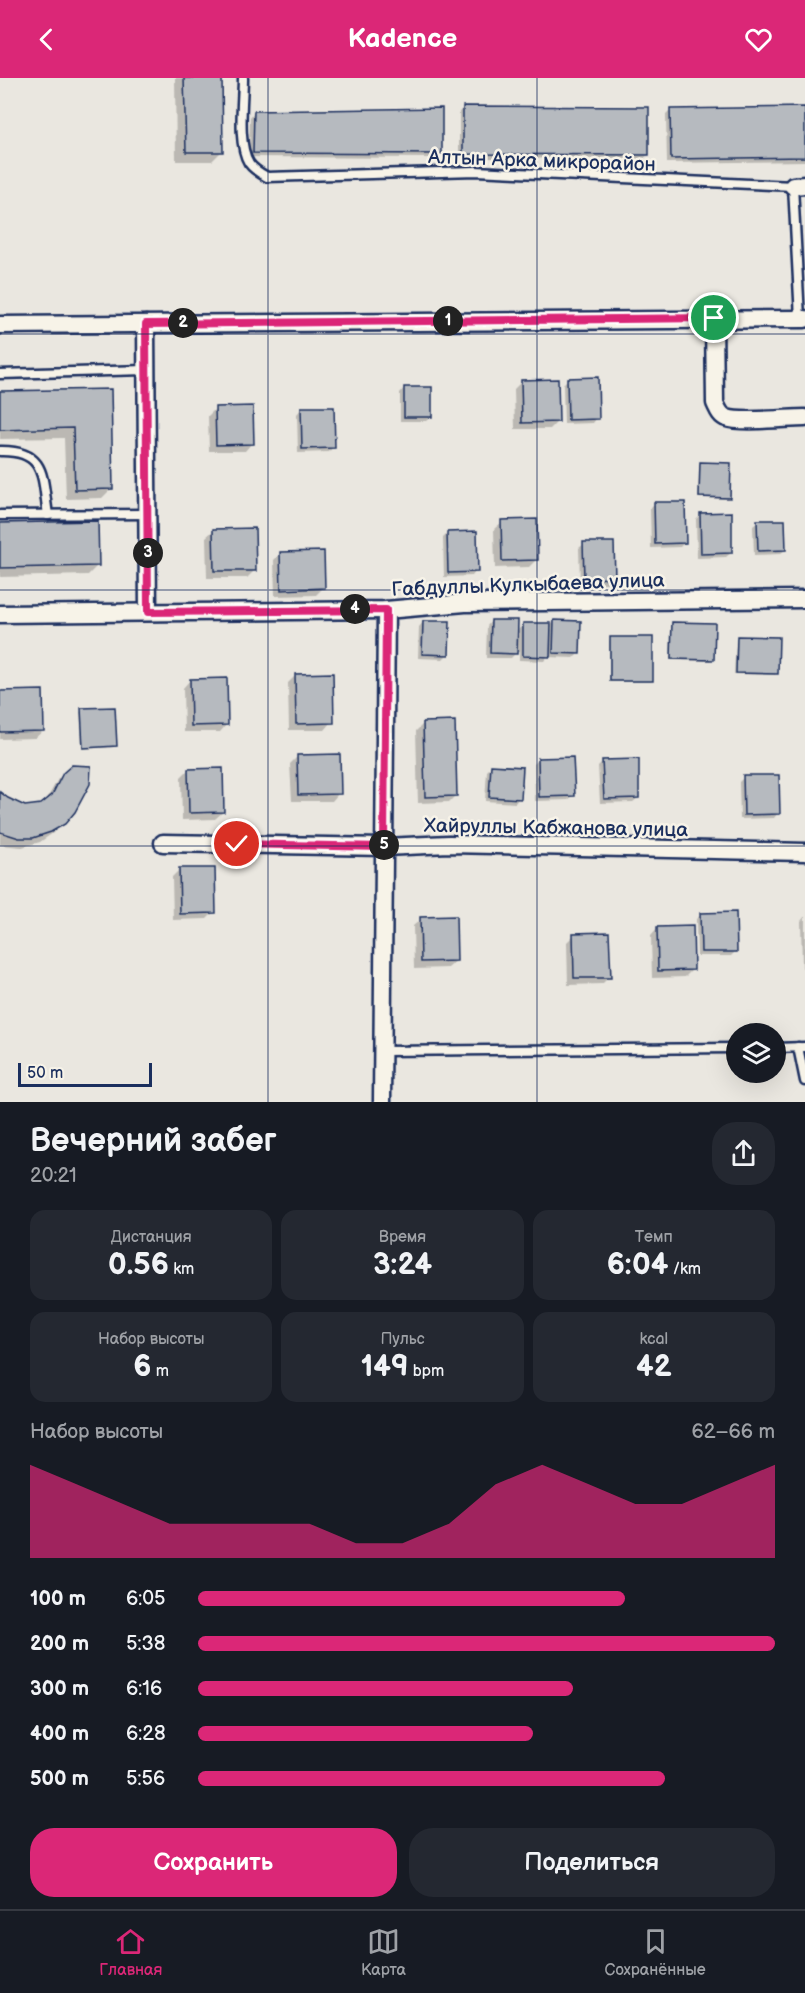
<!DOCTYPE html>
<html lang="ru">
<head>
<meta charset="utf-8">
<style>
  :root { --surface:#171b24; --page:#242831; --text:#f1f3f6; --muted:#9ea1a6; --line:#363941; --accent:#db2777 }
  body { margin:0; font-family:"Balsamiq Sans",sans-serif; background:var(--page); color:var(--text); height:100vh; display:flex; flex-direction:column; font-size:22px; white-space:nowrap }
  * { box-sizing:border-box; margin:0 }
  p { font-size:20px; color:var(--muted) }
  .icon { flex:none; width:33px; height:33px; fill:none; stroke:currentColor; stroke-width:2; stroke-linecap:round; stroke-linejoin:round }
  .map { position:relative; height:1024px; overflow:hidden }
  .details { display:flex; flex-direction:column; background:var(--surface); flex:1 }
  .details>* { flex:none }
  .buttons { position:absolute; left:726px; top:945px; display:grid; gap:12px }
  .buttons a { display:grid; place-items:center; width:60px; height:60px; border-radius:50%; background:var(--surface); box-shadow:0 6px 24px #0002; font-size:30px }
  .scale { position:absolute; left:18px; bottom:15px; width:134px; box-sizing:border-box; padding-left:6px; border:3px solid #1b2f5e; border-top:0; font-size:16px; line-height:21px; white-space:nowrap; color:#1b2f5e; -webkit-text-stroke:4px #f7f3e8; paint-order:stroke }
  .pin { position:absolute; display:grid; place-items:center; width:51px; height:51px; color:#fff; margin:-26px; border:3px solid #fff; border-radius:50%; box-shadow:0 2px 6px #0007 }
  .km { position:absolute; width:30px; height:30px; margin:-15px; border-radius:50%; background:#222; color:#fff; font-size:16px; line-height:30px; text-align:center }
  .round { display:grid; place-items:center; flex:none; width:63px; height:63px; border-radius:24px; background:var(--page) }
  .headline { display:flex; align-items:center; justify-content:space-between; height:102px; padding:0 30px }
  h1 { font-size:33px; font-weight:800; line-height:45px }
  .figures { display:grid; grid-template-columns:repeat(3,1fr); gap:9px; height:102px; padding:6px 30px }
  .figures div { display:grid; align-content:center; border-radius:15px; background:var(--page); text-align:center }
  .figures b { font-size:30px; font-weight:800 }
  .figures small { font-size:16px; font-weight:400 }
  .figures p { font-size:16px }
  .chart { height:168px; padding:12px 30px }
  .chart p { display:flex; justify-content:space-between }
  .chart svg { width:100%; height:108px; margin-top:6px; fill:var(--accent); opacity:.7 }
  .action { display:flex; gap:12px; margin-top:auto; padding:12px 30px }
  .action a { flex:1; height:69px; border-radius:24px; background:var(--accent); color:#fff; font-size:24px; font-weight:800; line-height:69px; text-align:center }
  .action a+a { background:var(--page); color:var(--text) }
  ul { padding:0 30px; list-style:none; font-size:20px }
  li { display:grid; grid-template-columns:96px 72px 1fr; align-items:center; height:45px }
  li i { height:15px; border-radius:8px; background:var(--accent) }
  header { display:flex; justify-content:space-between; align-items:center; height:78px; padding:0 30px; background:var(--accent); color:#fff; font-size:27px; font-weight:800 }
  .tabs { display:flex; justify-content:space-around; align-items:center; height:84px; border-top:2px solid var(--line); background:var(--surface); font-size:16px; color:var(--muted) }
  .tabs a { display:grid; justify-items:center; gap:3px }
  .tabs .active { color:var(--accent) }
  .map>svg:first-child { display:block }
</style>
</head>
<body>
<header><svg class="icon" aria-label="back" viewBox="0 0 24 24"><path d="M15 5l-7 7 7 7"/></svg>Kadence<svg class="icon" aria-label="heart" viewBox="0 0 24 24"><path d="M12 20l-8-8c-3-5 5-10 8-4 3-6 11-1 8 4z"/></svg></header>
<div class="map">
<svg width="805" height="1024" viewBox="0 0 805 1024">
  <rect width="100%" height="100%" fill="#eae7e0"/>
  <filter id="ink" filterUnits="userSpaceOnUse"><feTurbulence type="fractalNoise" baseFrequency=".0167" numOctaves="2"/><feDisplacementMap in="SourceGraphic" scale="12" xChannelSelector="R" yChannelSelector="G"/><feConvolveMatrix kernelMatrix="1 2 1 2 8 2 1 2 1" color-interpolation-filters="sRGB"/></filter>
  <g filter="url(#ink)">
    <!-- shadow -->
    <g fill="#0003">
      <polygon points="175,0 220,0 222,73 212,83 176,83"/>
      <polygon points="464,29 648,77 643,81 459,80 459,34"/>
      <polygon points="805,30 805,83 667,85 666,37 671,32"/>
      <polygon points="254,34 440,75 436,80 249,79 250,39"/>
      <polygon points="568,301 597,340 593,345 564,346 563,306"/>
      <polygon points="521,304 558,343 550,351 515,351 514,311"/>
      <polygon points="404,310 431,339 426,343 400,343 400,315"/>
      <polygon points="109,312 112,410 102,420 66,421 64,360 0,361 0,314"/>
      <polygon points="216,330 252,365 245,373 209,373 208,338"/>
      <polygon points="301,331 333,369 329,374 298,375 297,336"/>
      <polygon points="701,385 729,419 727,421 698,420 699,387"/>
      <polygon points="654,426 685,464 680,469 651,470 650,430"/>
      <polygon points="701,436 731,475 726,479 697,480 696,441"/>
      <polygon points="502,444 536,482 529,489 495,490 494,451"/>
      <polygon points="758,444 785,472 780,476 754,477 753,448"/>
      <polygon points="0,447 98,487 88,497 0,499"/>
      <polygon points="214,452 254,493 247,500 207,500 206,459"/>
      <polygon points="448,455 476,493 472,498 444,499 443,460"/>
      <polygon points="584,466 614,500 609,505 580,505 579,470"/>
      <polygon points="281,475 323,510 316,517 275,518 274,482"/>
      <polygon points="491,543 516,554 524,546 551,547 554,544 579,575 574,580 547,579 544,583 519,582 519,572 511,580 486,580 487,548"/>
      <polygon points="423,544 448,576 443,581 418,580 419,549"/>
      <polygon points="673,545 712,581 710,583 670,582 671,547"/>
      <polygon points="738,559 777,595 775,597 734,596 736,561"/>
      <polygon points="611,561 652,602 650,604 609,604 609,563"/>
      <polygon points="295,598 332,644 325,652 289,652 288,605"/>
      <polygon points="190,602 227,646 220,654 184,654 183,610"/>
      <polygon points="0,614 43,653 35,660 0,661"/>
      <polygon points="82,632 115,668 114,669 82,671 80,634"/>
      <polygon points="423,646 456,717 449,724 418,725 416,653"/>
      <polygon points="298,678 339,715 332,723 292,723 290,686"/>
      <polygon points="538,682 573,718 568,722 535,723 534,686"/>
      <polygon points="603,683 638,720 633,724 600,725 598,688"/>
      <polygon points="492,688 519,720 515,725 485,723 487,693"/>
      <polygon points="68,691 74,733 53,755 40,764 22,769 0,767 0,716 25,729 44,726 58,701"/>
      <polygon points="188,692 223,734 215,741 182,742 181,699"/>
      <polygon points="744,699 778,735 774,740 740,741 739,704"/>
      <polygon points="179,792 214,834 207,841 173,842 172,799"/>
      <polygon points="701,837 736,873 731,878 697,878 696,841"/>
      <polygon points="805,838 805,889 802,890 801,843"/>
      <polygon points="421,841 456,883 448,890 414,891 413,848"/>
      <polygon points="658,850 692,892 685,899 652,900 651,858"/>
      <polygon points="574,857 609,899 602,906 568,907 567,864"/>
    </g>
    <!-- building -->
    <g fill="#b6babf" stroke="#1b2f5e" stroke-width="1.5">
      <polygon points="184,0 222,0 223,74 186,74"/>
      <polygon points="463,28 649,29 649,77 463,76"/>
      <polygon points="805,29 805,79 671,81 670,31"/>
      <polygon points="442,30 442,76 253,75 254,33"/>
      <polygon points="598,299 599,341 568,342 567,300"/>
      <polygon points="558,301 559,344 522,345 521,302"/>
      <rect x="404" y="309" width="28" height="30"/>
      <polygon points="111,311 113,411 75,412 73,350 0,352 0,313"/>
      <polygon points="253,328 254,366 216,367 215,329"/>
      <polygon points="301,329 334,329 335,370 302,371"/>
      <polygon points="700,384 731,385 730,420 699,419"/>
      <polygon points="654,424 685,424 686,465 655,466"/>
      <polygon points="732,434 732,475 701,476 700,435"/>
      <polygon points="537,441 538,482 502,483 501,442"/>
      <polygon points="757,442 785,442 786,472 758,473"/>
      <polygon points="98,443 99,488 0,490 0,445"/>
      <polygon points="255,450 256,493 214,493 213,451"/>
      <polygon points="477,453 478,494 448,495 447,454"/>
      <polygon points="583,464 614,464 615,500 584,501"/>
      <polygon points="324,473 325,510 281,512 280,474"/>
      <polygon points="491,542 518,542 517,576 490,575"/>
      <polygon points="554,542 581,543 580,576 553,575"/>
      <polygon points="423,543 450,543 449,577 422,576"/>
      <polygon points="672,544 715,545 714,582 671,581"/>
      <polygon points="523,545 551,545 550,579 523,578"/>
      <polygon points="737,558 779,559 778,596 736,595"/>
      <rect x="610" y="559" width="43" height="44"/>
      <polygon points="333,595 334,645 296,646 295,596"/>
      <polygon points="227,600 228,647 191,648 190,601"/>
      <polygon points="43,612 44,653 0,654 0,613"/>
      <polygon points="115,629 117,668 83,670 81,630"/>
      <polygon points="455,643 457,718 425,719 423,644"/>
      <polygon points="340,676 341,716 298,717 297,677"/>
      <polygon points="573,679 575,718 539,719 538,680"/>
      <polygon points="639,681 639,720 604,721 602,682"/>
      <polygon points="72,687 91,688 90,706 75,734 65,746 51,754 33,760 19,760 0,754 0,714 8,720 25,728 41,726 52,717 63,695"/>
      <polygon points="491,687 523,689 521,721 489,719"/>
      <polygon points="223,690 224,734 189,735 188,691"/>
      <polygon points="743,697 779,697 780,736 744,737"/>
      <polygon points="179,790 215,790 216,835 180,836"/>
      <polygon points="736,834 737,874 701,874 700,835"/>
      <polygon points="456,838 457,883 421,884 420,839"/>
      <polygon points="693,848 694,892 658,893 657,849"/>
      <polygon points="609,854 611,900 574,900 573,855"/>
    </g>
    <g fill="none" stroke-linecap="round" stroke-linejoin="round">
      <!-- service casing -->
      <g stroke="#1b2f5e" stroke-width="13">
        <g id="service">
          <path d="M243,0c0,22 -6,66 6,85 5,7 11,10 18,14l209,-6 317,15 7,132"/>
          <polyline points="0,296 146,292"/>
          <path d="M0,373c47,-1 42,27 48,64"/>
          <polyline points="0,437 147,436"/>
          <polyline points="798,969 805,1003"/>
          <polyline points="776,970 805,969"/>
          <polyline points="383,973 736,970"/>
        </g>
      </g>
      <!-- minor casing -->
      <g stroke="#1b2f5e" stroke-width="21">
        <g id="minor">
          <polyline points="793,108 805,107"/>
          <path d="M714,240l1,85c3,6 5,13 12,15 12,5 62,0 78,0"/>
          <polyline points="146,246 148,534"/>
          <polyline points="0,247 805,241"/>
          <polyline points="0,536 386,532 465,525 805,521"/>
          <polyline points="163,765 384,769 449,766 805,774"/>
          <polyline points="382,1024 386,532"/>
        </g>
      </g>
      <!-- service -->
      <use href="#service" stroke="#f7f3e8" stroke-width="8"/>
      <!-- minor -->
      <use href="#minor" stroke="#f7f3e8" stroke-width="16"/>
    </g>
  </g>
  <g fill="none" stroke-linecap="round" stroke-linejoin="round" filter="url(#ink)">
    <!-- route casing -->
    <g stroke="#fff" stroke-width="12">
      <polyline id="route" points="237,766 384,769 386,532 148,534 146,246 714,240"/>
    </g>
    <!-- route -->
    <use href="#route" stroke="#db2777" stroke-width="8"/>
  </g>
  <!-- grid -->
  <path fill="none" stroke="#1b2f5e" stroke-width="1.5" stroke-opacity="0.55" d="M268,0v1024M537,0v1024M0,256h805M0,512h805M0,768h805"/>
  <g text-anchor="middle" stroke-width="5" stroke-linejoin="round" paint-order="stroke">
    <!-- street labels -->
    <g font-size="20" fill="#1b2f5e" stroke="#f7f3e8">
      <text transform="translate(542 82) rotate(2)" y="7">Алтын Арка микрорайон</text>
      <text transform="translate(528 506) rotate(-2)" y="7">Габдуллы Кулкыбаева улица</text>
      <text transform="translate(556 749) rotate(1)" y="7">Хайруллы Кабжанова улица</text>
    </g>
  </g>
</svg>
<div class="buttons">
<a><svg class="icon" aria-label="layers" viewBox="0 0 24 24"><path d="M12 4l9 5-9 5-9-5zM3 14l9 5 9-5"/></svg></a>
</div>
<div class="scale">50 m</div>
<div class="pin" style="left:714px;top:240px;background:#1e9e55"><svg class="icon" aria-label="arrive" viewBox="0 0 24 24"><path d="M6 21V4h12l-3 4 3 4H6"/></svg></div>
<div class="pin" style="left:237px;top:766px;background:#d93025"><svg class="icon" aria-label="check" viewBox="0 0 24 24"><path d="M5 12l5 5 9-10"/></svg></div>
<b class="km" style="left:448px;top:243px">1</b>
<b class="km" style="left:183px;top:245px">2</b>
<b class="km" style="left:148px;top:475px">3</b>
<b class="km" style="left:355px;top:531px">4</b>
<b class="km" style="left:384px;top:767px">5</b>
</div>
<section class="details">
<div class="headline"><div><h1>Вечерний забег</h1><p>20:21</p></div><a class="round"><svg class="icon" aria-label="share" viewBox="0 0 24 24"><path d="M12 15V3M7 8l5-5 5 5M5 13v7h14v-7"/></svg></a></div>
<div class="figures">
<div><p>Дистанция</p><b>0.56<small> km</small></b></div>
<div><p>Время</p><b>3:24</b></div>
<div><p>Темп</p><b>6:04<small> /km</small></b></div>
</div>
<div class="figures">
<div><p>Набор высоты</p><b>6<small> m</small></b></div>
<div><p>Пульс</p><b>149<small> bpm</small></b></div>
<div><p>kcal</p><b>42</b></div>
</div>
<div class="chart"><p><span>Набор высоты</span>62–66 m</p>
<svg viewBox="0 0 160 44" preserveAspectRatio="none"><path d="M0 44V6L10 14L20 22L30 30L40 30L50 30L60 30L70 38L80 38L90 30L100 14L110 6L120 14L130 22L140 22L150 14L160 6V44z"/></svg>
</div>
<ul>
<li><b>100 m</b>6:05<i style="width:74%"></i></li>
<li><b>200 m</b>5:38<i style="width:100%"></i></li>
<li><b>300 m</b>6:16<i style="width:65%"></i></li>
<li><b>400 m</b>6:28<i style="width:58%"></i></li>
<li><b>500 m</b>5:56<i style="width:81%"></i></li>
</ul>
<div class="action"><a>Сохранить</a><a>Поделиться</a></div>
</section>
<nav class="tabs">
<a class="active"><svg class="icon" aria-label="home" viewBox="0 0 24 24"><path d="M3 11l9-7 9 7M6 9v11h12V9"/></svg>Главная</a>
<a><svg class="icon" aria-label="map" viewBox="0 0 24 24"><path d="M3 6l6-2 6 2 6-2v14l-6 2-6-2-6 2zM9 4v14M15 6v14"/></svg>Карта</a>
<a><svg class="icon" aria-label="saved" viewBox="0 0 24 24"><path d="M7 4h10v16l-5-4-5 4z"/></svg>Сохранённые</a>
</nav>
</body>
</html>
